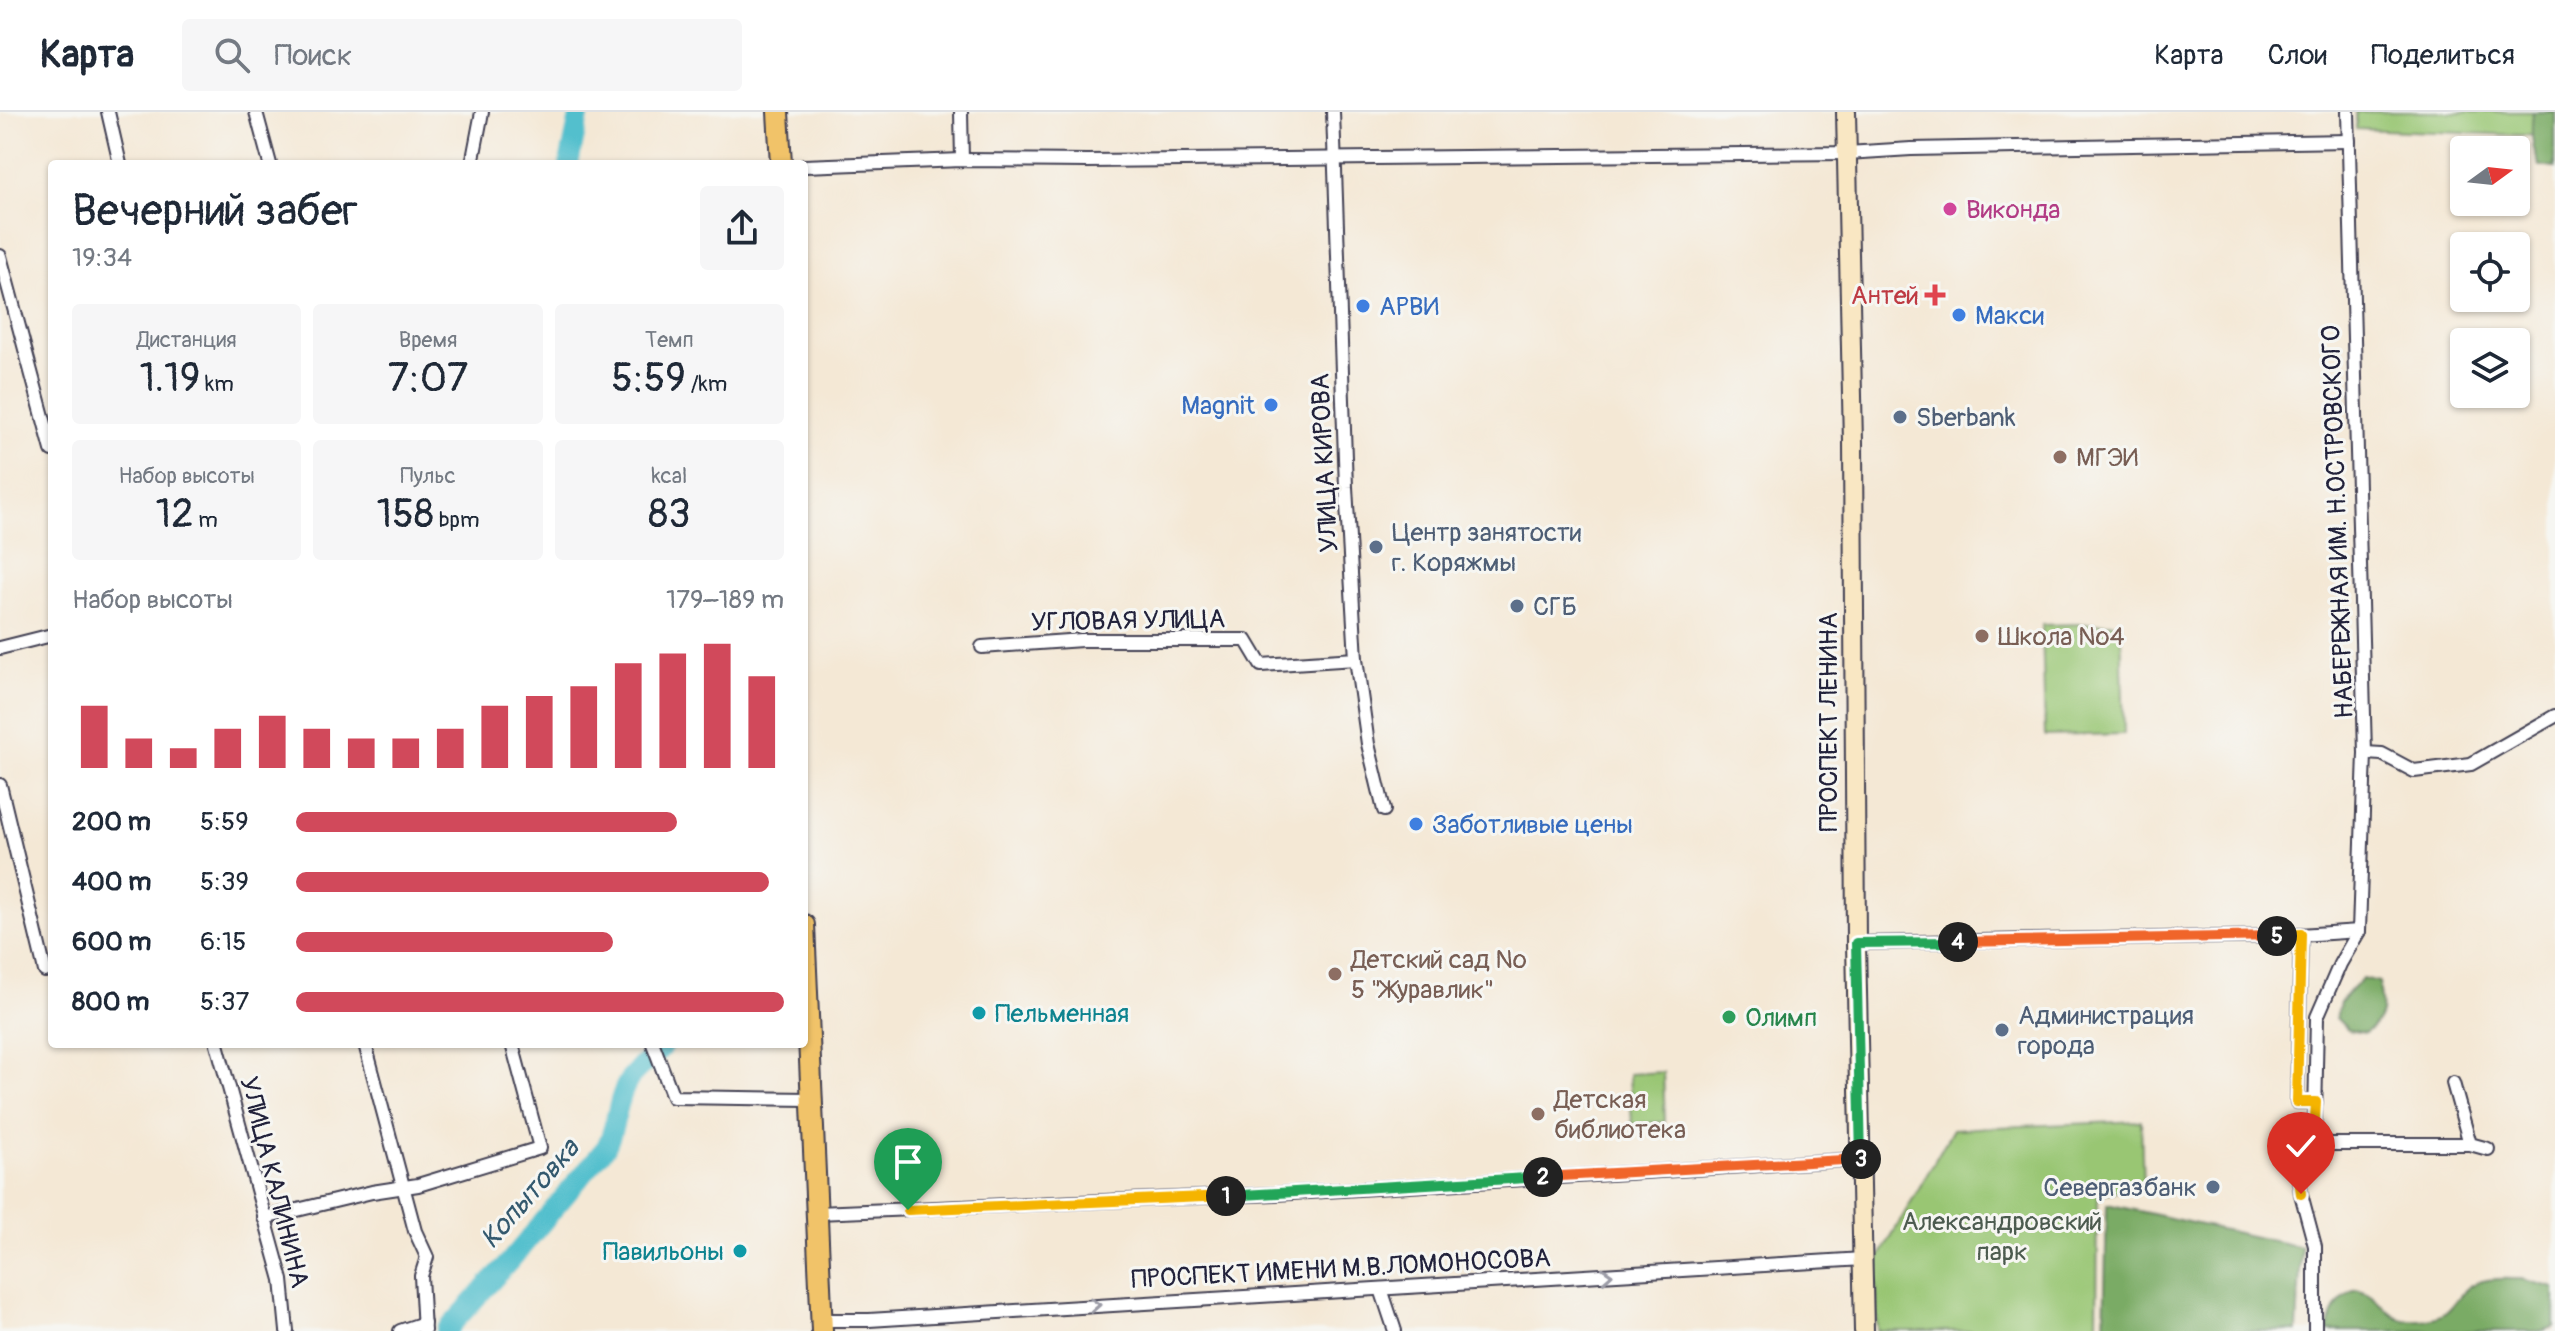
<!DOCTYPE html>
<html lang="ru">
<head>
<meta charset="utf-8">
<style>
  :root { --surface:#fff; --page:#f6f6f7; --text:#1f2937; --muted:#747a83; --line:#e0e1e3; --accent:#d1495b }
  body { margin:0; font-family:Pangolin,sans-serif; background:var(--page); color:var(--text); height:100vh; display:flex; flex-direction:column; font-size:30px; white-space:nowrap }
  * { box-sizing:border-box; margin:0 }
  p { font-size:26px; color:var(--muted) }
  .icon { flex:none; width:44px; height:44px; fill:none; stroke:currentColor; stroke-width:2; stroke-linecap:round; stroke-linejoin:round }
  .map { position:relative; flex:1; overflow:hidden }
  .details { position:absolute; left:48px; top:48px; width:760px; height:888px; display:flex; flex-direction:column; background:var(--surface); border-radius:8px; box-shadow:0 2px 6px #0004 }
  .details>* { flex:none }
  .needle { width:52px; rotate:75deg }
  .fabs { position:absolute; left:2450px; top:24px; display:grid; gap:16px }
  .fabs a { display:grid; place-items:center; width:80px; height:80px; border-radius:8px; background:var(--surface); box-shadow:0 2px 6px #0004; font-size:40px }
  .pin { position:absolute; display:grid; place-items:center; width:68px; height:68px; color:#fff; margin:-82px -34px; border-radius:50% 50% 50% 0; rotate:-45deg; box-shadow:0 0 8px #0007 }
  .pin .icon { rotate:45deg }
  .km { position:absolute; width:40px; height:40px; margin:-20px; border-radius:50%; background:#222; color:#fff; font-size:22px; line-height:40px; text-align:center }
  .round { display:grid; place-items:center; flex:none; width:84px; height:84px; border-radius:8px; background:var(--page) }
  .headline { display:flex; align-items:center; justify-content:space-between; height:136px; padding:0 24px }
  h1 { font-size:44px; font-weight:600; line-height:60px }
  .metrics { display:grid; grid-template-columns:repeat(3,1fr); gap:12px; height:136px; padding:8px 24px }
  .metrics div { display:grid; align-content:center; border-radius:8px; background:var(--page); text-align:center }
  .metrics b { font-size:40px; font-weight:600 }
  .metrics small { font-size:22px; font-weight:400 }
  .metrics p { font-size:22px }
  .chart { height:224px; padding:16px 24px }
  .chart p { display:flex; justify-content:space-between }
  .chart svg { width:100%; height:144px; margin-top:8px; stroke:var(--accent); stroke-width:6 }
  ul { padding:0 24px; list-style:none; font-size:26px }
  li { display:grid; grid-template-columns:128px 96px 1fr; align-items:center; height:60px }
  li i { height:20px; border-radius:10px; background:var(--accent) }
  header { display:flex; align-items:center; gap:48px; box-sizing:border-box; height:112px; padding:0 40px; background:var(--surface); border-bottom:2px solid var(--line) }
  header strong { font-size:38px }
  nav { display:flex; gap:44px; margin-inline-start:auto; font-size:28px }
  .search { width:560px; height:72px; background:var(--page); display:flex; align-items:center; gap:20px; box-sizing:border-box; padding:0 28px; border-radius:8px; color:var(--muted); font-size:30px }
  .map>svg:first-child { display:block }
</style>
</head>
<body>
<header>
<strong>Карта</strong>
<div class="search"><svg class="icon" aria-label="search" viewBox="0 0 24 24"><circle cx="10" cy="10" r="6"/><path d="M15 15l6 6"/></svg>Поиск</div>
<nav><a>Карта</a><a>Слои</a><a>Поделиться</a></nav>
</header>
<div class="map">
<svg width="2555" height="1219" viewBox="0 0 2555 1219">
  <rect width="100%" height="100%" fill="#f6f6f2"/>
  <filter id="ink" filterUnits="userSpaceOnUse"><feTurbulence type="fractalNoise" baseFrequency=".0125" numOctaves="2"/><feDisplacementMap in="SourceGraphic" scale="16" xChannelSelector="R" yChannelSelector="G"/><feConvolveMatrix kernelMatrix="1 2 1 2 8 2 1 2 1" color-interpolation-filters="sRGB"/></filter>
  <filter id="wash" filterUnits="userSpaceOnUse"><feTurbulence type="fractalNoise" baseFrequency=".006" numOctaves="4" result="noise"/><feDisplacementMap in="SourceGraphic" scale="32" xChannelSelector="R" yChannelSelector="G"/><feGaussianBlur stdDeviation="1.8" result="paint"/><feColorMatrix in="noise" values="0 0 0 0 0 0 0 0 0 0 0 0 0 0 0 0 0 1.4 0 .05"/><feComposite in="paint" operator="in"/></filter>
  <g filter="url(#wash)">
    <rect width="100%" height="100%" fill="#f4e8d5"/>
    <!-- green -->
    <g fill="#99c673" stroke="#5e7457" stroke-width="2">
      <polygon points="2356,0 2546,0 2546,24 2356,17"/>
      <polygon points="2121,511 2124,622 2045,624 2042,513"/>
      <polygon points="1663,960 1665,1010 1632,1012 1629,962"/>
      <polygon points="2141,1009 2143,1076 2098,1082 2097,1219 1877,1219 1876,1151 1953,1017"/>
    </g>
    <!-- forest -->
    <g fill="#7aab65" stroke="#4e6650" stroke-width="2">
      <path d="M2533,0h22v56l-15,-2c-9,-19 -9,-34 -7,-54z"/>
      <path d="M2362,866l17,4c2,25 9,35 -14,51l-17,-3 -12,-12 4,-16z"/>
      <polygon points="2107,1092 2301,1135 2297,1219 2104,1219"/>
      <path d="M2521,1167l34,9v39l-15,4h-212c5,-21 9,-32 29,-42 24,8 24,20 40,28 13,6 38,3 49,-5 10,-8 15,-21 26,-27 14,-8 33,-6 49,-6z"/>
    </g>
    <g fill="none" stroke-linecap="round" stroke-linejoin="round">
      <!-- river -->
      <g stroke="#53bfcd" stroke-width="20">
        <polyline points="569,52 580,0"/>
        <path d="M446,1219l64,-70 96,-114c11,-21 10,-47 23,-67 9,-15 26,-22 35,-36"/>
      </g>
    </g>
  </g>
  <g filter="url(#ink)">
    <g fill="none" stroke-linecap="round" stroke-linejoin="round">
      <!-- street casing -->
      <g stroke="#424052" stroke-width="16">
        <g id="street">
          <polyline points="108,0 120,52"/>
          <polyline points="256,0 270,52"/>
          <polyline points="961,0 962,48"/>
          <polyline points="1333,0 1346,375 1356,547 1368,632 1384,698"/>
          <polyline points="472,52 482,0"/>
          <polyline points="804,54 962,48 1087,49 1847,41 1911,37 2349,29"/>
          <polyline points="0,144 52,338"/>
          <polyline points="982,535 1082,528 1246,528 1261,553 1356,547"/>
          <polyline points="0,536 52,523"/>
          <polyline points="2365,641 2382,642 2414,659 2471,652 2555,604"/>
          <polyline points="0,673 45,859"/>
          <polyline points="2301,822 2297,990 2316,990"/>
          <polyline points="1856,831 2285,824 2359,819"/>
          <polyline points="217,932 282,1168 287,1219"/>
          <polyline points="365,932 415,1119 427,1145 421,1164 424,1219"/>
          <polyline points="653,932 673,985 810,987"/>
          <polyline points="2453,971 2470,1032 2488,1037"/>
          <polyline points="2308,1017 2329,1032 2470,1032"/>
          <polyline points="817,1101 1275,1082 1861,1047"/>
          <polyline points="264,1106 372,1080 418,1073 540,1036 512,932"/>
          <polyline points="1381,1177 1395,1219"/>
          <polyline points="822,1208 869,1208 1863,1147"/>
          <polyline points="400,1219 424,1211"/>
          <polyline points="2315,1219 2315,1134 2301,1082 2296,1042 2315,1007 2317,905 2340,852 2359,819 2365,641 2348,0"/>
        </g>
      </g>
      <!-- secondary casing -->
      <g stroke="#424052" stroke-width="22">
        <polyline id="secondary" points="1846,0 1853,331 1856,831 1864,1219"/>
      </g>
      <!-- primary casing -->
      <g stroke="#424052" stroke-width="24">
        <g id="primary">
          <polyline points="778,0 781,52"/>
          <polyline points="804,813 822,1219"/>
        </g>
      </g>
      <!-- street -->
      <use href="#street" stroke="#fff" stroke-width="12"/>
      <!-- secondary -->
      <use href="#secondary" stroke="#f9e7c3" stroke-width="18"/>
      <!-- primary -->
      <use href="#primary" stroke="#f1c369" stroke-width="20"/>
    </g>
    <!-- one-way arrows -->
    <defs><path id="oneway-chevron" d="M-2-3.5L2.5 0L-2 3.5" fill="none" stroke-width="1.6" stroke-linecap="round" stroke-linejoin="round" transform="scale(2)"/></defs>
    <g stroke="#9c9ca7">
      <use href="#oneway-chevron" transform="translate(1607 1163) rotate(-4)"/>
      <use href="#oneway-chevron" transform="translate(1095 1193) rotate(-3)"/>
    </g>
  </g>
  <g fill="none" stroke-linecap="round" stroke-linejoin="round" filter="url(#ink)">
    <!-- split-1 casing -->
    <g stroke="#fff" stroke-width="16">
      <polyline id="split-1" points="908,1098 1226,1084"/>
    </g>
    <!-- split-2 casing -->
    <g stroke="#fff" stroke-width="16">
      <polyline id="split-2" points="1226,1084 1543,1065"/>
    </g>
    <!-- split-3 casing -->
    <g stroke="#fff" stroke-width="16">
      <polyline id="split-3" points="1543,1065 1861,1047"/>
    </g>
    <!-- split-4 casing -->
    <g stroke="#fff" stroke-width="16">
      <polyline id="split-4" points="1861,1047 1856,831 1958,830"/>
    </g>
    <!-- split-5 casing -->
    <g stroke="#fff" stroke-width="16">
      <polyline id="split-5" points="1958,830 2277,824"/>
    </g>
    <!-- split-6 casing -->
    <g stroke="#fff" stroke-width="16">
      <polyline id="split-6" points="2277,824 2301,822 2297,990 2316,990 2315,1007 2296,1042 2301,1082"/>
    </g>
    <!-- split-1 -->
    <use href="#split-1" stroke="#f5b400" stroke-width="10"/>
    <!-- split-2 -->
    <use href="#split-2" stroke="#22a559" stroke-width="10"/>
    <!-- split-3 -->
    <use href="#split-3" stroke="#f0652b" stroke-width="10"/>
    <!-- split-4 -->
    <use href="#split-4" stroke="#22a559" stroke-width="10"/>
    <!-- split-5 -->
    <use href="#split-5" stroke="#f0652b" stroke-width="10"/>
    <!-- split-6 -->
    <use href="#split-6" stroke="#f5b400" stroke-width="10"/>
  </g>
  <!-- markers -->
  <circle fill="#d1479c" stroke="#f6f6f2" stroke-width="3" cx="1950" cy="97" r="8"/>
  <path fill="#e0444e" stroke="#f6f6f2" stroke-width="3" d="M1931 171h8v8h8v8h-8v8h-8v-8h-8v-8h8z"/>
  <g fill="#3f7fe0" stroke="#f6f6f2" stroke-width="3">
    <circle cx="1363" cy="194" r="8"/>
    <circle cx="1959" cy="203" r="8"/>
    <circle cx="1271" cy="293" r="8"/>
    <circle cx="1416" cy="712" r="8"/>
  </g>
  <g fill="#5c6f8a" stroke="#f6f6f2" stroke-width="3">
    <circle cx="1900" cy="305" r="8"/>
    <circle cx="1376" cy="435" r="8"/>
    <circle cx="1517" cy="494" r="8"/>
    <circle cx="2002" cy="918" r="8"/>
    <circle cx="2213" cy="1075" r="8"/>
  </g>
  <g fill="#8d6e63" stroke="#f6f6f2" stroke-width="3">
    <circle cx="2060" cy="345" r="8"/>
    <circle cx="1982" cy="524" r="8"/>
    <circle cx="1335" cy="862" r="8"/>
    <circle cx="1538" cy="1002" r="8"/>
  </g>
  <g fill="#0f9aa8" stroke="#f6f6f2" stroke-width="3">
    <circle cx="979" cy="901" r="8"/>
    <circle cx="740" cy="1139" r="8"/>
  </g>
  <circle fill="#2e9e5b" stroke="#f6f6f2" stroke-width="3" cx="1729" cy="905" r="8"/>
  <g text-anchor="middle" stroke-width="6" stroke-linejoin="round" paint-order="stroke">
    <!-- hotel labels -->
    <g font-size="26" fill="#b23c85" stroke="#f6f6f2" text-anchor="start">
      <text x="1966" y="106">Виконда</text>
    </g>
    <!-- health labels -->
    <g font-size="26" fill="#be3a42" stroke="#f6f6f2" text-anchor="end">
      <text x="1919" y="192">Антей</text>
    </g>
    <!-- shop labels -->
    <g font-size="26" fill="#366cbe" stroke="#f6f6f2" text-anchor="start">
      <text x="1379" y="203">АРВИ</text>
      <text x="1975" y="212">Макси</text>
      <text x="1255" y="302" text-anchor="end">Magnit</text>
      <text x="1432" y="721">Заботливые цены</text>
    </g>
    <!-- service labels -->
    <g font-size="26" fill="#4e5e75" stroke="#f6f6f2" text-anchor="start">
      <text x="1916" y="314">Sberbank</text>
      <text x="1392" y="429">Центр занятости<tspan x="1392" dy="30">г. Коряжмы</tspan></text>
      <text x="1533" y="503">СГБ</text>
      <text x="2018" y="912">Администрация<tspan x="2018" dy="30">города</tspan></text>
      <text x="2197" y="1084" text-anchor="end">Севергазбанк</text>
    </g>
    <!-- education labels -->
    <g font-size="26" fill="#785e54" stroke="#f6f6f2" text-anchor="start">
      <text x="2076" y="354">МГЭИ</text>
      <text x="1998" y="533">Школа №4</text>
      <text x="1351" y="856">Детский сад №<tspan x="1351" dy="30">5 "Журавлик"</tspan></text>
      <text x="1554" y="996">Детская<tspan x="1554" dy="30">библиотека</tspan></text>
    </g>
    <!-- street labels -->
    <g font-size="26" fill="#22223b" stroke="#f6f6f2">
      <text transform="translate(1324 351) rotate(-93)" y="9">УЛИЦА КИРОВА</text>
      <text transform="translate(2337 410) rotate(-92)" y="9">НАБЕРЕЖНАЯ ИМ. Н.ОСТРОВСКОГО</text>
      <text transform="translate(1128 508) rotate(-1)" y="9">УГЛОВАЯ УЛИЦА</text>
      <text transform="translate(1828 610) rotate(-90)" y="9">ПРОСПЕКТ ЛЕНИНА</text>
      <text transform="translate(275 1070) rotate(76)" y="9">УЛИЦА КАЛИНИНА</text>
      <text transform="translate(1341 1156) rotate(-3)" y="9">ПРОСПЕКТ ИМЕНИ М.В.ЛОМОНОСОВА</text>
    </g>
    <!-- culture labels -->
    <g font-size="26" fill="#0d838f" stroke="#f6f6f2" text-anchor="start">
      <text x="995" y="910">Пельменная</text>
      <text x="724" y="1148" text-anchor="end">Павильоны</text>
    </g>
    <!-- leisure labels -->
    <g font-size="26" fill="#27864d" stroke="#f6f6f2" text-anchor="start">
      <text x="1745" y="914">Олимп</text>
    </g>
    <!-- park labels -->
    <g font-size="26" fill="#4c5b4f" stroke="#f6f6f2">
      <text x="2002" y="1118">Александровский<tspan x="2002" dy="30">парк</tspan></text>
    </g>
    <!-- water labels -->
    <g font-size="28" font-style="italic" fill="#33596e" stroke="#f6f6f2">
      <text transform="translate(529 1081) rotate(-49)" y="10">Копытовка</text>
    </g>
  </g>
</svg>
<div class="fabs">
<a><svg class="needle" viewBox="-14 -14 28 28"><path d="M0-13l5 13h-10z" fill="#e53935"/><path d="M0 13l5-13h-10z" fill="#747a83"/></svg></a>
<a><svg class="icon" aria-label="locate" viewBox="0 0 24 24"><circle cx="12" cy="12" r="6"/><path d="M12 2v4M12 18v4M2 12h4M18 12h4"/></svg></a>
<a><svg class="icon" aria-label="layers" viewBox="0 0 24 24"><path d="M12 4l9 5-9 5-9-5zM3 14l9 5 9-5"/></svg></a>
</div>
<div class="pin" style="left:908px;top:1098px;background:#1e9e55"><svg class="icon" aria-label="arrive" viewBox="0 0 24 24"><path d="M6 21V4h12l-3 4 3 4H6"/></svg></div>
<div class="pin" style="left:2301px;top:1082px;background:#d93025"><svg class="icon" aria-label="check" viewBox="0 0 24 24"><path d="M5 12l5 5 9-10"/></svg></div>
<b class="km" style="left:1226px;top:1084px">1</b>
<b class="km" style="left:1543px;top:1065px">2</b>
<b class="km" style="left:1861px;top:1047px">3</b>
<b class="km" style="left:1958px;top:830px">4</b>
<b class="km" style="left:2277px;top:824px">5</b>
<section class="details">
<div class="headline"><div><h1>Вечерний забег</h1><p>19:34</p></div><a class="round"><svg class="icon" aria-label="share" viewBox="0 0 24 24"><path d="M12 15V3M7 8l5-5 5 5M5 13v7h14v-7"/></svg></a></div>
<div class="metrics">
<div><p>Дистанция</p><b>1.19<small> km</small></b></div>
<div><p>Время</p><b>7:07</b></div>
<div><p>Темп</p><b>5:59<small> /km</small></b></div>
</div>
<div class="metrics">
<div><p>Набор высоты</p><b>12<small> m</small></b></div>
<div><p>Пульс</p><b>158<small> bpm</small></b></div>
<div><p>kcal</p><b>83</b></div>
</div>
<div class="chart"><p><span>Набор высоты</span>179–189 m</p>
<svg viewBox="0 0 160 44" preserveAspectRatio="none"><path d="M5 44V25M15 44V35M25 44V38M35 44V32M45 44V28M55 44V32M65 44V35M75 44V35M85 44V32M95 44V25M105 44V22M115 44V19M125 44V12M135 44V9M145 44V6M155 44V16"/></svg>
</div>
<ul>
<li><b>200 m</b>5:59<i style="width:78%"></i></li>
<li><b>400 m</b>5:39<i style="width:97%"></i></li>
<li><b>600 m</b>6:15<i style="width:65%"></i></li>
<li><b>800 m</b>5:37<i style="width:100%"></i></li>
</ul>
</section>
</div>
</body>
</html>
